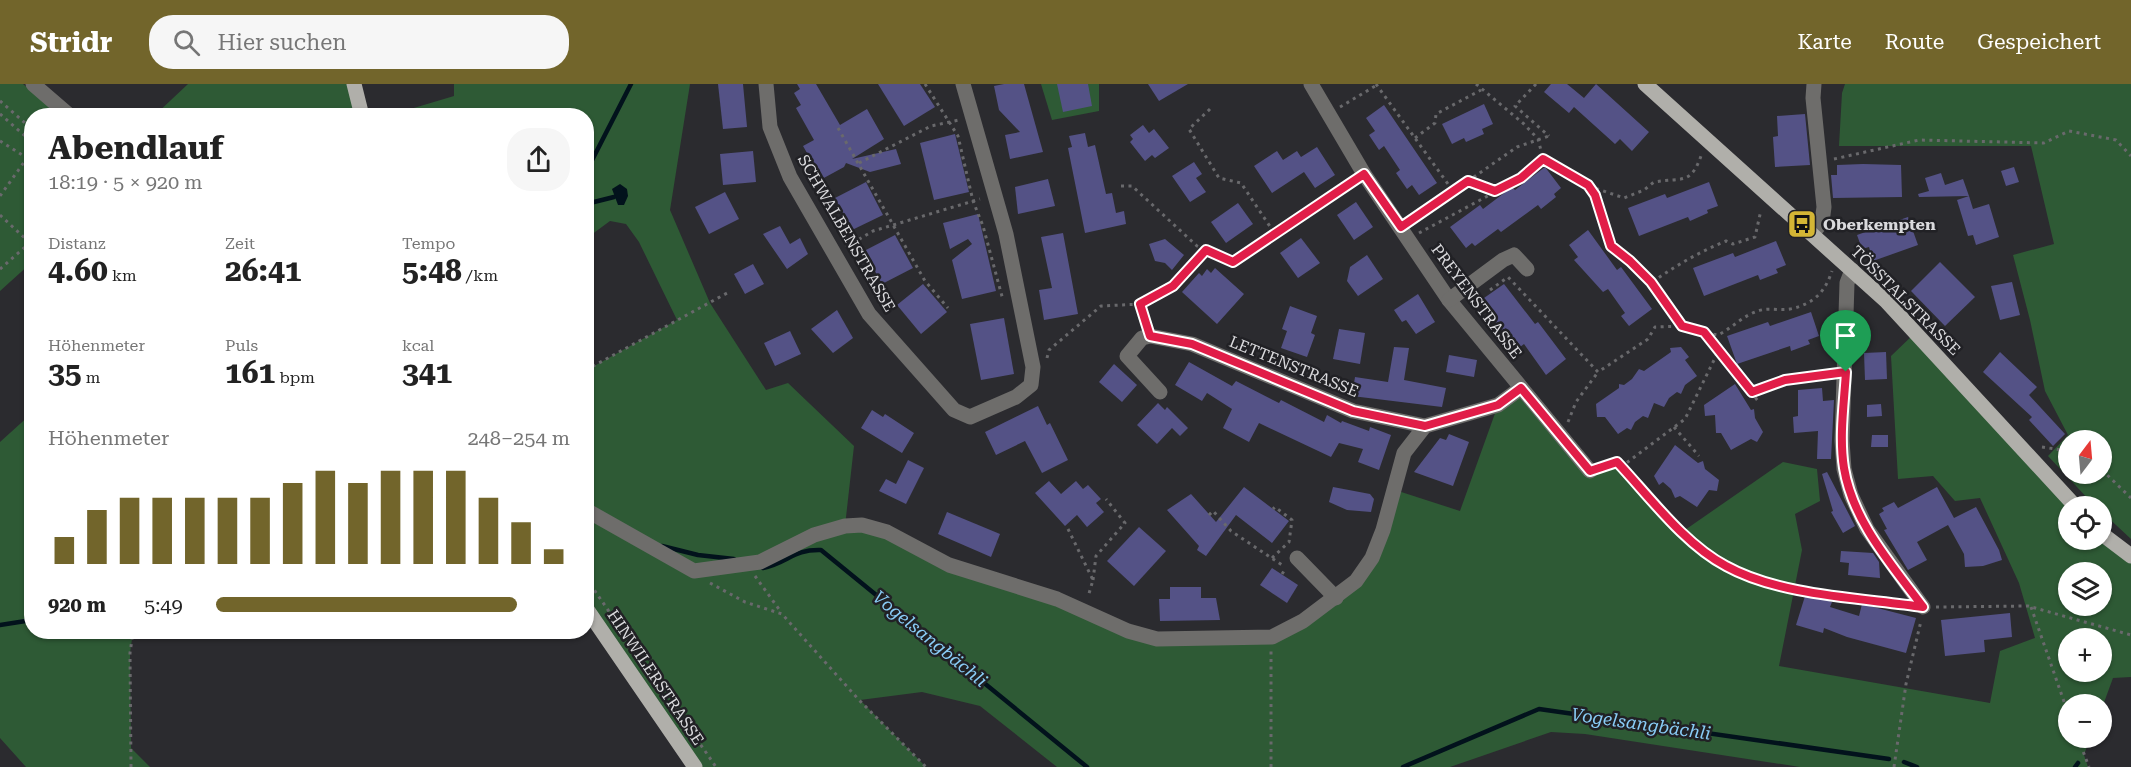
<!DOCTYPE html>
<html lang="de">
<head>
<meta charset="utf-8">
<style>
  :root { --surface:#fff; --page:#f6f6f6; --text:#222; --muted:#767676; --accent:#72652b }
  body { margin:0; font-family:"Roboto Serif",serif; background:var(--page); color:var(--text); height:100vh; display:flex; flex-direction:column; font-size:22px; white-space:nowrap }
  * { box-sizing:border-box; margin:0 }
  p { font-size:20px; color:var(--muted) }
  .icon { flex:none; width:33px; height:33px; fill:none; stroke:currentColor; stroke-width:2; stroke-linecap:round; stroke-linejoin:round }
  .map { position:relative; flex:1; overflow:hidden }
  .drawer { position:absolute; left:24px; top:24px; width:570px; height:531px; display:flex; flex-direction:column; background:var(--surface); border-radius:24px; box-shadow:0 2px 4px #0004 }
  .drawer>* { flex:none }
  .needle { width:39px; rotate:16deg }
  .buttons { position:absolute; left:2058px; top:346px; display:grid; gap:12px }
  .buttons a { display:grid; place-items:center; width:54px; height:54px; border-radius:50%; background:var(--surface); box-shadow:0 2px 4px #0004; font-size:30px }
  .pin { position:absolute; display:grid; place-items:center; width:51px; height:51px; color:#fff; margin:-62px -26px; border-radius:50% 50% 50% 0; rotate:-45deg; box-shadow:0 0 6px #0007 }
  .pin .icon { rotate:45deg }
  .round { display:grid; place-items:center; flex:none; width:63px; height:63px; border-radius:24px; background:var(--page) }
  .summary { display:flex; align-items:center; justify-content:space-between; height:102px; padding:0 24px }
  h1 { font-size:33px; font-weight:700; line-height:45px }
  .metrics { display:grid; grid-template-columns:repeat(3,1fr); gap:9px; height:102px; padding:6px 24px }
  .metrics div { display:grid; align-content:center }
  .metrics b { font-size:30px; font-weight:700 }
  .metrics small { font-size:16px; font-weight:400 }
  .metrics p { font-size:16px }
  .chart { height:168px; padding:12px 24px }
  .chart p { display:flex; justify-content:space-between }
  .chart svg { width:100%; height:108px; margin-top:6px; stroke:var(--accent); stroke-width:6 }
  ul { padding:0 24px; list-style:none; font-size:20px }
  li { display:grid; grid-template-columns:96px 72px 1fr; align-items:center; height:45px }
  li i { height:15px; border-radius:8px; background:var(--accent) }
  header { display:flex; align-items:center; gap:36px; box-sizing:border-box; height:84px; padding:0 30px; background:var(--accent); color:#fff }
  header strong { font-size:28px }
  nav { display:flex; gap:33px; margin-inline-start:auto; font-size:21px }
  .search { width:420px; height:54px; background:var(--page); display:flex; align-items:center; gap:15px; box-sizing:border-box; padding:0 21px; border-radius:24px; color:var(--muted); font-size:22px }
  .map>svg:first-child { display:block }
</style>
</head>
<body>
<header>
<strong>Stridr</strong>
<div class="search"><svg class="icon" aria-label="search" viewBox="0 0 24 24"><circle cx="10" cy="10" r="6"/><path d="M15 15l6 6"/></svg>Hier suchen</div>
<nav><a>Karte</a><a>Route</a><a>Gespeichert</a></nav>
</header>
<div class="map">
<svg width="2131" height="683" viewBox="0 0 2131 683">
  <rect width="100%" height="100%" fill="#2b2b2f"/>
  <!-- green -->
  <g fill="#2e5a35" fill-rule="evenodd">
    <polygon points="0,0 23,0 59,31 32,32 31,179 0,207"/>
    <polygon points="188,0 354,0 362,32 154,32"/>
    <path d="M454,0h236l-20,126 40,93 56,87 22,-7 66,63 -9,80 17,-1 267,106 142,6 85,-56 36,-92 68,22 38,-106 23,-17 69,82 26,-8 66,70 101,-70 34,7 3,32 -25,13 7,36 -23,116 211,37 10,-52 35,-13 -16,-55 -39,-85 -25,3 -22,-25 -35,3 -7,-123 25,-24 152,175v33h34l29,16v121l-18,1 -11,30v-3h-34v33h22l-6,17 4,12h-288l-215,-33 -34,-2 -101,35h-393l-77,-61 -58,-14 -62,8 66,67h-231l-108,-159v-238l90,-50 -38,-78 -13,-18 -16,-3 -23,17 -1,-122h-199l67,-20zM2068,489h34v33h-34zM2068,555h34v33h-34z"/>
    <polygon points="1041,0 1099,0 1099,27 1052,36"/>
    <path d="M1845,0h286v455l-29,-27v-5h-6l-5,-5 -43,-46 20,-21 -23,-44 -15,-71 -17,-65 41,-11 -23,-98h-192l3,-53zM2068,357h34v33h-34z"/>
    <polygon points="31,330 32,548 133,548 130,569 131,664 150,683 26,683 0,654 0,358"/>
  </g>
  <!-- water -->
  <polygon fill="#02121c" points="620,100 627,105 628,112 624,121 618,121 612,105"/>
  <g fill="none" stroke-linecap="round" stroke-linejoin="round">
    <!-- stream -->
    <g stroke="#02121c" stroke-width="4.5">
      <polyline points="586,88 631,0"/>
      <polyline points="586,120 614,113"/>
      <polyline points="662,462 698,471 734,475"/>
      <path d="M763,484c25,-5 30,-19 58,-18l266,217"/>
      <polyline points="0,541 32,536"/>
      <polyline points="1904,678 1917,683"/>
      <polyline points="1403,683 1539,625 1889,675"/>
      <polyline points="2075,683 2078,679"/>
    </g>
  </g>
  <!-- building -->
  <g fill="#545286">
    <polygon points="718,0 743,0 747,43 723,45"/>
    <polygon points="797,0 816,0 840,41 867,25 884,55 852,75 896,65 901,80 870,88 846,79 844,83 822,95 803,62 814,56 796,24 801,21 794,9 800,5"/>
    <polygon points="878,0 920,0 935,23 904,42"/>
    <polygon points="1004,0 1024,0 1043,68 1010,75 1005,51 1020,48 999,26 994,2"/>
    <polygon points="1057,0 1088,0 1092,22 1063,28"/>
    <polygon points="1148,0 1188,0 1159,17"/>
    <polygon points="1551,0 1567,0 1584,14 1596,0 1649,48 1632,67 1620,55 1615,60 1574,23 1569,29 1544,8"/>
    <polygon points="1484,20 1493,40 1482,45 1484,50 1466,58 1464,54 1452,60 1442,40"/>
    <polygon points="1384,21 1437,99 1419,111 1412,101 1407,105 1396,89 1400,86 1384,62 1379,66 1369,51 1375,47 1366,34"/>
    <polygon points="1805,30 1810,81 1775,83 1773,53 1778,52 1777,32"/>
    <polygon points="1143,41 1149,49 1154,45 1169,64 1155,74 1152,71 1145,77 1130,58 1133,55 1130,51"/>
    <polygon points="1085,49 1088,63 1095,61 1106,110 1112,109 1116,129 1124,127 1126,140 1085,149 1068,64 1072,63 1069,52"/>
    <polygon points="955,50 969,108 934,116 920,59"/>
    <polygon points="1317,63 1335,91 1315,104 1304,88 1272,109 1254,82 1277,67 1283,76 1297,67 1301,73"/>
    <polygon points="753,67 756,98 723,101 720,70"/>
    <polygon points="1194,78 1202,90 1196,94 1206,108 1190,118 1172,92"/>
    <polygon points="1863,80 1901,81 1902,113 1833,114 1831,91 1837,91 1837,81"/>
    <polygon points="1545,83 1561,104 1554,110 1556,113 1541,125 1538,121 1501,148 1498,145 1475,162 1472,159 1466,164 1450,143 1480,121 1483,125 1512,103 1515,106"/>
    <polygon points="2014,83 2019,98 2006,102 2001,87"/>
    <polygon points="1941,89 1945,101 1963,95 1969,112 1919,113 1918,110 1929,107 1925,94"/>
    <polygon points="1048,95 1055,122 1018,130 1015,103"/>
    <polygon points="866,98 883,131 852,146 835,114"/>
    <polygon points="1709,98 1718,122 1707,126 1708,129 1690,137 1688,133 1639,152 1628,124 1665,110 1667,114"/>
    <polygon points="725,108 739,135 709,150 695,123"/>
    <polygon points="1969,112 1973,125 1989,120 1999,153 1976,161 1973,151 1968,152 1957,116"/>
    <polygon points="1356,118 1373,143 1354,156 1337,131"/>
    <polygon points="1238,119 1253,140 1226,159 1211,138"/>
    <polygon points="978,130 996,207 962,215 952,176 972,160 968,155 950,165 943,139"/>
    <polygon points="1908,133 1918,161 1873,177 1869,163 1862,165 1857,151"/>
    <polygon points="780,142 790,160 800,154 808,170 787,185 763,150"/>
    <polygon points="1588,146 1617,186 1621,183 1652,225 1629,242 1621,232 1625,229 1608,205 1603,208 1574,176 1578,173 1569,161"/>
    <polygon points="1063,149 1078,230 1044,236 1039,206 1052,204 1041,153"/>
    <polygon points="895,151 913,184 882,200 864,167"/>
    <polygon points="1301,154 1320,179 1298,194 1280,169"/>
    <polygon points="1165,155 1184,171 1172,186 1165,179 1155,177 1149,160"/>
    <polygon points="1776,157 1786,181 1776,185 1778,189 1760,196 1758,191 1704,212 1693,184 1733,169 1735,173"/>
    <polygon points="1367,171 1383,195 1358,212 1347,197 1350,183"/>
    <polygon points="1940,178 1975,213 1945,242 1911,207"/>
    <polygon points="753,180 764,200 745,210 734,190"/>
    <polygon points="1215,184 1244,210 1217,240 1182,208 1199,189 1202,192 1207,185 1211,189"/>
    <polygon points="2012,198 2020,231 2000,236 1991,202"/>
    <polygon points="923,200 947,228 921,250 897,221"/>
    <polygon points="1504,200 1535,240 1538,238 1566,275 1546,291 1524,260 1520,263 1506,244 1502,247 1489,230 1493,227 1484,214"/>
    <polygon points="1418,210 1435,238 1416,250 1406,236 1402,238 1394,226"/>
    <polygon points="1290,222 1317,232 1311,249 1315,251 1307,273 1281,264 1287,247 1282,245"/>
    <polygon points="837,226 853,254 833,269 811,245"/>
    <polygon points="1811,228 1819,252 1808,256 1810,260 1791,267 1790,262 1737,280 1727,252 1768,238 1770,242"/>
    <polygon points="1004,234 1014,290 981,296 970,240"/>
    <polygon points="1339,245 1365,249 1360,280 1333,275"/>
    <polygon points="790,247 801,270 775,282 764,259"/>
    <polygon points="1394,263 1409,264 1404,296 1446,304 1442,323 1352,312 1355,293 1388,298"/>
    <polygon points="1681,263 1689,273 1685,276 1697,292 1685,301 1681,310 1677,308 1669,314 1664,323 1654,319 1648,334 1643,332 1635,338 1631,346 1627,344 1618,350 1605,333 1597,333 1596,320 1619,304 1619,300 1624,301 1632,295 1639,285 1644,287 1671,268 1670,264"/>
    <polygon points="1886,268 1887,295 1865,296 1864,269"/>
    <polygon points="2000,268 2037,303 2029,311 2065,350 2053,362 2029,336 2032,333 1983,288"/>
    <polygon points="1449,271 1477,276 1474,293 1446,288"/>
    <polygon points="1189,278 1232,302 1236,297 1279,319 1281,316 1324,338 1327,331 1341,339 1342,337 1369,347 1370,343 1391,351 1379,386 1358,378 1363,365 1339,359 1331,373 1259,339 1249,358 1223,344 1232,325 1207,309 1202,317 1175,301"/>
    <polygon points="1114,280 1137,301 1122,318 1099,298"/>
    <polygon points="1735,300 1751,326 1754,325 1755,334 1763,348 1757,358 1751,355 1731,366 1721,349 1716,349 1715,331 1705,332 1704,321"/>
    <polygon points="1822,304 1823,317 1834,316 1831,375 1817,375 1818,347 1794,349 1793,333 1798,332 1798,306"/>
    <polygon points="1158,319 1165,326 1167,323 1188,344 1180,352 1172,344 1157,360 1137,341"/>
    <polygon points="1881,320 1882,332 1867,333 1867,321"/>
    <polygon points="1038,322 1047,341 1050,339 1068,376 1042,389 1025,357 996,371 985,348"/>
    <polygon points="872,326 883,333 885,330 914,349 902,369 861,344"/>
    <polygon points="1449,350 1469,358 1453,402 1414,388 1440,354 1446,356"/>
    <polygon points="1872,351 1888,351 1888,363 1871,363"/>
    <polygon points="1675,361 1698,379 1703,377 1705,385 1719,396 1717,407 1709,406 1697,423 1680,412 1675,414 1671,405 1663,398 1659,401 1654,392"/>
    <polygon points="908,376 924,384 906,420 879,407 886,395 896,400"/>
    <polygon points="1827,388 1855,442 1843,449 1831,428 1833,427 1822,390"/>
    <polygon points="1049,397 1061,410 1076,397 1083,405 1088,401 1101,415 1096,419 1104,428 1087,443 1077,431 1065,442 1035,409"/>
    <polygon points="1244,403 1289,437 1272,459 1236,431 1206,472 1197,466 1199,462 1167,426 1191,410 1216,438"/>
    <polygon points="1333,403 1370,410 1374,415 1371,428 1347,426 1329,418"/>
    <polygon points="1937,403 1954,434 1976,423 1999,466 2002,476 1983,482 1965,483 1964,470 1948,441 1917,458 1927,476 1908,486 1884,446 1887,445 1879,430 1884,427 1882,424 1894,418 1898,424"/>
    <polygon points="947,428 1000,450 991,473 938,450"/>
    <polygon points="1139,443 1166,467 1134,502 1107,477"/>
    <polygon points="1841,467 1873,469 1879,478 1880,494 1848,491 1849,479 1840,478"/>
    <polygon points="1272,484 1298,501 1287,519 1260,501"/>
    <polygon points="1170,503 1201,503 1201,514 1216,514 1220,536 1160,537 1159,515 1170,515"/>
    <polygon points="1806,509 1832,518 1830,523 1859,532 1862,520 1916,534 1906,569 1847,553 1824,544 1823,549 1796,541"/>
    <polygon points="2010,529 2012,553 1984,556 1985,568 1945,572 1941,536"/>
  </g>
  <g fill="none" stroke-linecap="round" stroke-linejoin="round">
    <!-- path -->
    <g stroke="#69696c" stroke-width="3" stroke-dasharray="3 4.5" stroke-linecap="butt">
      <polyline points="925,0 958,52 973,117 983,142 1003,216"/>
      <polyline points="1376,0 1448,100 1449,110"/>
      <path d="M1476,0l48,40 14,15 5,19 45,27 7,10 16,51 19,15 21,22c24,-17 48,-31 75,-42l7,3 22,-7 6,-27"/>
      <polyline points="1536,0 1515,22 1549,52"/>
      <polyline points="0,17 32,45"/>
      <polyline points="1340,23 1377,1"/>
      <polyline points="1210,25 1189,45 1219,94 1241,99 1275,150"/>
      <polyline points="0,30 32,58"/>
      <polyline points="838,44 925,197 948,224"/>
      <polyline points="1415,54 1435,39 1436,30 1481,6"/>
      <polyline points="0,57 32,77"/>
      <polyline points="1834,75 1919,56 2044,59 2069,47 2116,56 2131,72"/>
      <polyline points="859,79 931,42 959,36"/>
      <polyline points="1469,97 1495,107"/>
      <polyline points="1121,102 1132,102 1197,162 1233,179 1353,97"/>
      <path d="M1589,102l35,12 20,-8 10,-8c29,-5 37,4 48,-29"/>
      <polyline points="0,112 32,67"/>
      <polyline points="0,131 30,159"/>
      <polyline points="1412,136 1517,63 1549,52"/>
      <polyline points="1419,149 1521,94 1543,74"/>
      <polyline points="846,163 873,147 980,115"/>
      <polyline points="0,185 32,157"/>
      <polyline points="1651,199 1682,242"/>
      <polyline points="1490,206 1508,193 1598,288 1648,255 1655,243 1682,242 1704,248 1758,317"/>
      <polyline points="1146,239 1140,220 1173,202 1206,166"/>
      <path d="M1706,249l12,2c14,-7 26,-20 40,-24 11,-4 22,0 32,-2 24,-5 35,-17 42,-38"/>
      <polyline points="1047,274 1049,266 1101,222 1140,220"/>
      <polyline points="586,286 729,208"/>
      <polyline points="1752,308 1785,296 1829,290"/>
      <polyline points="1568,338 1576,318 1598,288"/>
      <polyline points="1674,343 1699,372"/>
      <polyline points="2042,363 2068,367"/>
      <path d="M1603,383l13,-5c35,35 66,74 107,103 41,28 130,32 179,39"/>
      <polyline points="1621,383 1685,335 1719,266"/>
      <polyline points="2102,386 2131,414"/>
      <polyline points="1209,431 1213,427 1231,447 1285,483"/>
      <polyline points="1068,445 1093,496 1088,513"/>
      <polyline points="1272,474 1289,458 1292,436 1275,423 1273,425"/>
      <polyline points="1282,490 1286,484"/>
      <polyline points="755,492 781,528"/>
      <polyline points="586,494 716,683"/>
      <polyline points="1093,496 1096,472 1125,439 1106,415"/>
      <polyline points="710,499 745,518 782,530 859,616 926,683"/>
      <polyline points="1936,523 2028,522 2131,551"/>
      <polyline points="2031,523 2068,629"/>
      <polyline points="2078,654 2089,683"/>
      <polyline points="131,683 130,569 133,548"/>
      <polyline points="1271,683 1271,567"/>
      <polyline points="1894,683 1906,600 1921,537"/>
    </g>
    <!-- minor -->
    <g stroke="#6e6d6b" stroke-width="15">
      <polyline points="33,0 70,32"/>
      <polyline points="766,0 770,43 790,93 869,230 954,326 970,333 1016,313 1031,301 1033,283 1006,150 963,0"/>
      <polyline points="1311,0 1364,90 1449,216 1590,387"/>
      <polyline points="1812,150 1822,138 1824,123 1813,14 1814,0"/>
      <polyline points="1852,186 1847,199 1842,357 1844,385 1851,411 1867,445 1923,523"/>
      <polyline points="1449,216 1503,176 1514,171 1527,185"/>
      <polyline points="1160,308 1127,272 1142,254 1150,252 1192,260 1353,327 1425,342"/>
      <polyline points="586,426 694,487 760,478 814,451 845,442 862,441 887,448 949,481 1057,515 1128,547 1157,555 1272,553 1303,537 1356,497 1372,474 1383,446 1404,369 1425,342 1498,321 1521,304"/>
      <polyline points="1297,474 1336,514"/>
    </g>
    <!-- major -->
    <g stroke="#b0afaa" stroke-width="15">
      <polyline points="354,0 362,32"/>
      <polyline points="1645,0 1886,217 2076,423"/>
      <polyline points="2102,450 2131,472"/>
      <polyline points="586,524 695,683"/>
    </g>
  </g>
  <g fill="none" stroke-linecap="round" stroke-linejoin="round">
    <!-- route casing -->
    <g stroke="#fff" stroke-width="12">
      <path id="route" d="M1543,75l45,26 7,10 16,51 19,15 21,21 31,44 22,6 48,60 33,-12 61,-8c-2,32 -7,65 -2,96 9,54 48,97 79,139 -61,-9 -143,-11 -197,-41 -42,-22 -77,-70 -109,-104l-27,9 -69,-83 -23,17 -73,21 -72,-15 -161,-67 -42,-8 -10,-32 33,-18 33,-36 27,12 131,-88 37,53 67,-46 27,10 26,-13z"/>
    </g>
    <!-- route -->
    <use href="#route" stroke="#e11d48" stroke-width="8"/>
  </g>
  <!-- icons -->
  <defs>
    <g id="bus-square" transform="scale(1.5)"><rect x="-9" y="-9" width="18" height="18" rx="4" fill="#d4b635" stroke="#212125"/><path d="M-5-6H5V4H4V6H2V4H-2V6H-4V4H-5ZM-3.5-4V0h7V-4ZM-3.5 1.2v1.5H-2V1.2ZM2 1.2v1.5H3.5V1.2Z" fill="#111"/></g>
  </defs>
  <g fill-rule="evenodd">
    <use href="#bus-square" x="1802" y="140"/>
  </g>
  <g text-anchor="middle" stroke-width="5" stroke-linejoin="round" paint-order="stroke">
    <!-- poi labels -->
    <g font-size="16" font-weight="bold" fill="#dadadd" stroke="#212125" text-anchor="start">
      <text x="1823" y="146">Oberkempten</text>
    </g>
    <!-- street labels -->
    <g font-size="16" fill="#dadadd" stroke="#212125">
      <text transform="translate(847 149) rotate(60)" y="6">SCHWALBENSTRASSE</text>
      <text transform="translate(1906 216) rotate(45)" y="6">TÖSSTALSTRASSE</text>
      <text transform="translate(1477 217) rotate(53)" y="6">PREYENSTRASSE</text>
      <text transform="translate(1294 282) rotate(22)" y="6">LETTENSTRASSE</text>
      <text transform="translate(656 593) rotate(56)" y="6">HINWILERSTRASSE</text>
    </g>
    <!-- water labels -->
    <g font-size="18" font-style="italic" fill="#89ccf6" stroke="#212125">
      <text transform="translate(930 555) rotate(39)" y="6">Vogelsangbächli</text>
      <text transform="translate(1641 640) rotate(8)" y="6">Vogelsangbächli</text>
    </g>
  </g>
</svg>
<div class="buttons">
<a><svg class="needle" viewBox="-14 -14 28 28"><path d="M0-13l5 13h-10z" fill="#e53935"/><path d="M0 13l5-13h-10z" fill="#767676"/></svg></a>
<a><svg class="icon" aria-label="locate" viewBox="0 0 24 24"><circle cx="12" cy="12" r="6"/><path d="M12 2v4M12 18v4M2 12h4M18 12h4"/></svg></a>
<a><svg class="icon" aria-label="layers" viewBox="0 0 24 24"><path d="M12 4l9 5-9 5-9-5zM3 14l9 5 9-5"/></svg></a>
<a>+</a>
<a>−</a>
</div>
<div class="pin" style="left:1846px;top:288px;background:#1e9e55"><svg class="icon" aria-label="arrive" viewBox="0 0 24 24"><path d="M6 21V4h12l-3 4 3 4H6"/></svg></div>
<section class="drawer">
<div class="summary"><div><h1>Abendlauf</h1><p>18:19 · 5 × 920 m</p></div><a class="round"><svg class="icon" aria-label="share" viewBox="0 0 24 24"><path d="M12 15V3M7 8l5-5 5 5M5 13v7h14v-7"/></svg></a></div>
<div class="metrics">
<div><p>Distanz</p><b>4.60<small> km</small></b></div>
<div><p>Zeit</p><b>26:41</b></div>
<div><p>Tempo</p><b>5:48<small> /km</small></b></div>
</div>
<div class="metrics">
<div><p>Höhenmeter</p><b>35<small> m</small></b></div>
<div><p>Puls</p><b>161<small> bpm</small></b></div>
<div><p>kcal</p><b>341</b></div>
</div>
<div class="chart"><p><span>Höhenmeter</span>248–254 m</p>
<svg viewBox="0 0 160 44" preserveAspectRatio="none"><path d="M5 44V33M15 44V22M25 44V17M35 44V17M45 44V17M55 44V17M65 44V17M75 44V11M85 44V6M95 44V11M105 44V6M115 44V6M125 44V6M135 44V17M145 44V27M155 44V38"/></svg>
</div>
<ul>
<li><b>920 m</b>5:49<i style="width:85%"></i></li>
</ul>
</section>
</div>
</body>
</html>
